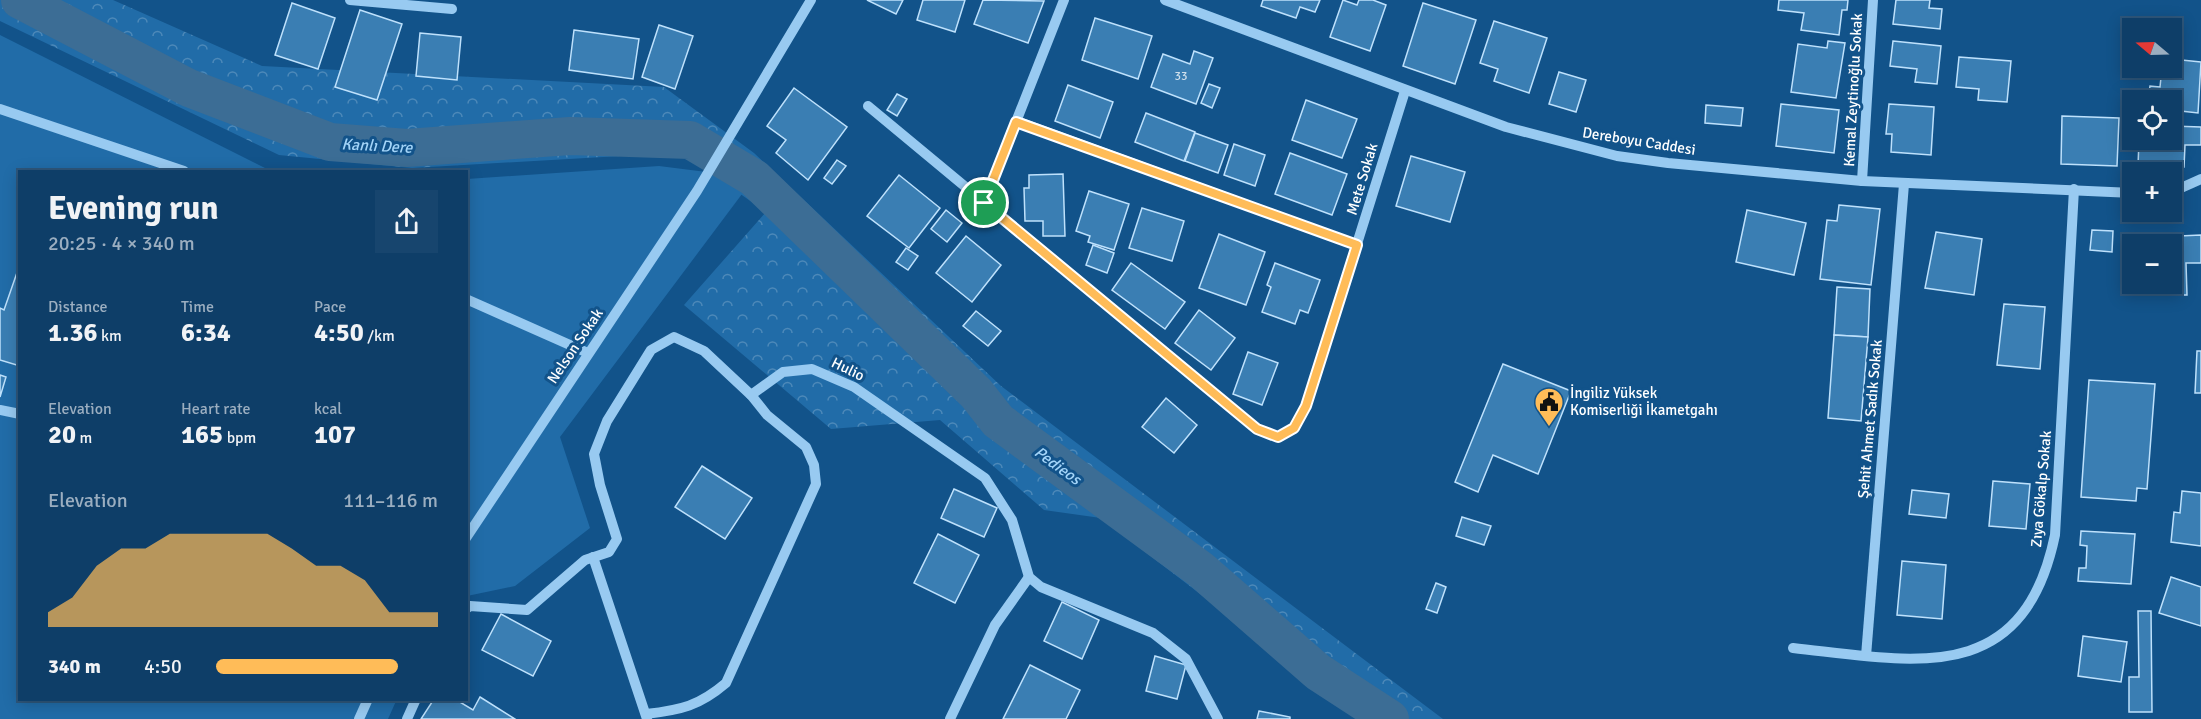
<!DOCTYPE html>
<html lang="en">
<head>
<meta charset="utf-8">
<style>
  :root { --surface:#0e3e68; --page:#17456e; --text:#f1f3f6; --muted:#9baec0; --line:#2e577c; --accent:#ffbc58 }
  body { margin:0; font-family:Signika,sans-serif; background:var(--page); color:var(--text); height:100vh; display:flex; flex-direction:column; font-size:22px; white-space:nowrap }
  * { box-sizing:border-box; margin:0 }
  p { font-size:20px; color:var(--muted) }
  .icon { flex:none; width:33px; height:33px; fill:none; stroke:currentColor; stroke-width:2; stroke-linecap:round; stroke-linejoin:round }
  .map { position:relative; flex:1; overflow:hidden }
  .details { position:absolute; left:18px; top:170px; width:450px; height:531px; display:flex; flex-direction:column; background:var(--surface); border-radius:0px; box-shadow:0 3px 15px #0003,0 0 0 2px var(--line) }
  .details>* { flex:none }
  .needle { width:39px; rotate:289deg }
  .buttons { position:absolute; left:2122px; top:18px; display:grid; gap:12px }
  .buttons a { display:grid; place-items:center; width:60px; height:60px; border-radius:0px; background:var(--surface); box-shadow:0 3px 15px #0003,0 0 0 2px var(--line); font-size:30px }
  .pin { position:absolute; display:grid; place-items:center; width:51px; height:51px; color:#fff; margin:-26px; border:3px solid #fff; border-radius:50%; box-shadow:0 2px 6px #0007 }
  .round { display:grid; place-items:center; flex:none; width:63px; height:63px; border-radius:0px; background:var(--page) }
  .summary { display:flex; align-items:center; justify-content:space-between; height:102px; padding:0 30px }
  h1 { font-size:33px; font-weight:800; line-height:45px }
  .metrics { display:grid; grid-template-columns:repeat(3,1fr); gap:9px; height:102px; padding:6px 30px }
  .metrics div { display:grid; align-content:center }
  .metrics b { font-size:26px; font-weight:800 }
  .metrics small { font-size:16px; font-weight:400 }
  .metrics p { font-size:16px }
  .chart { height:168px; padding:12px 30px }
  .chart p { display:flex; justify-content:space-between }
  .chart svg { width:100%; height:108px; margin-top:6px; fill:var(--accent); opacity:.7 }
  ul { padding:0 30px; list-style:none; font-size:20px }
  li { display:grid; grid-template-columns:96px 72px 1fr; align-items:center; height:45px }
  li i { height:15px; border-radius:8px; background:var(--accent) }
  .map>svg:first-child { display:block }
</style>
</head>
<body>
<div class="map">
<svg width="2201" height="719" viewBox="0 0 2201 719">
  <defs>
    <pattern id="forest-crowns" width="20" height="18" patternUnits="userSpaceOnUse" patternTransform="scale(1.5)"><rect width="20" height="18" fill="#216ca8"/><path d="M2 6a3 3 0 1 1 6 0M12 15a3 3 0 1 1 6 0" fill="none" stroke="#4d89b9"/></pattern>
  </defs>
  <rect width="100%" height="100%" fill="#12538a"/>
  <!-- green -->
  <g fill="#216ca8">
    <polygon points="0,35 271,171 20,171 20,699 397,699 388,719 0,719"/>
    <polygon points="659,166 754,178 560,437 590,528 515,586 467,596 467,179"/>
  </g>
  <!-- forest -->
  <polygon fill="url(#forest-crowns)" points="0,0 113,0 262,66 664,87 754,153 1001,386 1443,719 1373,719 1280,655 1101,518 1044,510 940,420 831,429 684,305 766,212 686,156 655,154 412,168 279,155 0,21"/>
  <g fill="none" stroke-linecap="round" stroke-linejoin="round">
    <!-- river -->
    <polyline stroke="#3c6d95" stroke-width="38" points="20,0 189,88 330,142 407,148 570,136 690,140 754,178 976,393 998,421 1201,570 1318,672 1390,719"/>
  </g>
  <!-- building -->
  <g fill="#3a7eb3" stroke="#bee1fc" stroke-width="1.5">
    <polygon points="867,0 903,0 896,14"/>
    <polygon points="923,0 965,0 955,32 917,20"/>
    <polygon points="983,0 1044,1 1028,43 974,24"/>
    <polygon points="1263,0 1320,0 1315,12 1300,7 1296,18 1261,6"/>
    <polygon points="1343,0 1357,5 1359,0 1373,0 1386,5 1370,51 1330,37"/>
    <polygon points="1779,0 1848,0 1847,10 1842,10 1839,35 1801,30 1804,13 1778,10"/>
    <polygon points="1896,0 1930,0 1929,8 1942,9 1940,29 1893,24"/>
    <polygon points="292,3 335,18 318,69 275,55"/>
    <polygon points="1423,3 1476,20 1455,84 1403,66"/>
    <polygon points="360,10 402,24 377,100 335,87"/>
    <polygon points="1095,18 1152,36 1138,79 1082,60"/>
    <polygon points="1494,21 1547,38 1529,93 1494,81 1498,69 1480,63"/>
    <polygon points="659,25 693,36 675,89 642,77"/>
    <polygon points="574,30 639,39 633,79 569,70"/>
    <polygon points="420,33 461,37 457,80 416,76"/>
    <polygon points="1828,41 1845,43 1836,98 1791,92 1798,44 1827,48"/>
    <polygon points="1893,41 1941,46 1937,84 1915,82 1917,69 1890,66"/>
    <polygon points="1194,51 1213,58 1196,104 1151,87 1163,54 1190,64"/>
    <polygon points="1959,57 2011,61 2007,102 1978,100 1979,89 1956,87"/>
    <polygon points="2172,59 2201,62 2198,113 2172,110 2172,100 2148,100 2150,86 2160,87 2162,68 2172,68"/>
    <polygon points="1559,72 1586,80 1576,112 1549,104"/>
    <polygon points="1209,84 1220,88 1212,108 1201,103"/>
    <polygon points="1068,85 1113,102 1100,138 1055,121"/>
    <polygon points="794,88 847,127 808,180 776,153 786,140 767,126"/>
    <polygon points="897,94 907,99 897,116 887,110"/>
    <polygon points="1306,100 1357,119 1342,158 1292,140"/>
    <polygon points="1781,104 1839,110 1834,153 1776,146"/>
    <polygon points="1889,104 1934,107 1931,155 1891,152 1892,134 1886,134"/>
    <polygon points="1706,105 1743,108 1741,126 1705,123"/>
    <polygon points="1146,113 1195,132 1184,161 1135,142"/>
    <polygon points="2062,116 2119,118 2117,166 2061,164"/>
    <polygon points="2172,126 2201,127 2201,145 2185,145 2184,167 2138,166 2139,140 2172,140"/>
    <polygon points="1195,133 1228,145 1218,173 1185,161"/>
    <polygon points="1234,144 1265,155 1255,186 1224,175"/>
    <polygon points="1290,153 1347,174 1332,215 1275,194"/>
    <polygon points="1411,156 1465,172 1450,222 1396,206"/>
    <polygon points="837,160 846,166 832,184 824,178"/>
    <polygon points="1063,174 1065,236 1043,236 1043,221 1025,221 1024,188 1029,188 1029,175"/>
    <polygon points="899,175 940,208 909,248 867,216"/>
    <polygon points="1089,191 1129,204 1114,250 1088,242 1090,236 1076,231"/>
    <polygon points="1839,205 1880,209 1871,285 1820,279 1827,220 1837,221"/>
    <polygon points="1142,208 1184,221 1172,261 1129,248"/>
    <polygon points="946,210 962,223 947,242 931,229"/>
    <polygon points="1747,210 1806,223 1794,275 1736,262"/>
    <polygon points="2092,230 2113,231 2112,252 2090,250"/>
    <polygon points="1936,232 1982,239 1974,295 1925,288"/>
    <polygon points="1219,234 1265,252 1246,305 1199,288"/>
    <polygon points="2201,235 2201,263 2186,263 2187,295 2159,295 2159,284 2172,284 2172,244 2158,244 2158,237"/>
    <polygon points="966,236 1001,265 972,302 936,273"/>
    <polygon points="1093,245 1114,253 1107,273 1086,265"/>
    <polygon points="906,248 918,256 908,270 896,262"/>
    <polygon points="1131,263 1185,302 1165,329 1112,290"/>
    <polygon points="1275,263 1320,280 1308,313 1300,310 1295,324 1262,312 1271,287 1267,285"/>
    <polygon points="20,264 20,366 0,360 0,308 4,310"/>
    <polygon points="1837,287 1870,289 1868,337 1834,335"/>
    <polygon points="2004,304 2045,307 2040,369 1997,365"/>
    <polygon points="1199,310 1235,338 1211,370 1175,343"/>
    <polygon points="976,311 1001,331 988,346 963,326"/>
    <polygon points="1834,335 1868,337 1861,421 1828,418"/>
    <polygon points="2197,351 2201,351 2201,393 2195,393"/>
    <polygon points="1248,352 1278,363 1262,405 1233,394"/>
    <polygon points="1503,364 1571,391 1538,474 1493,455 1478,492 1455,482"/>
    <polygon points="0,375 6,377 0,397"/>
    <polygon points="2089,380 2155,384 2147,489 2137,488 2136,501 2081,497"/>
    <polygon points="1166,398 1197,425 1174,453 1142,427"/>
    <polygon points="702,466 752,498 725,539 675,507"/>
    <polygon points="1993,481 2030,484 2026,529 1989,526"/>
    <polygon points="954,489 997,508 984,537 941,518"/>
    <polygon points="1912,490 1949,494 1946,518 1909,514"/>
    <polygon points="2182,491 2201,493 2201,546 2171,542 2174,512 2180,513"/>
    <polygon points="1462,517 1491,526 1484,545 1456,536"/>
    <polygon points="2081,531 2135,534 2131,584 2078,581 2079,568 2086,568 2087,546 2080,545"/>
    <polygon points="938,534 979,555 955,603 914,583"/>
    <polygon points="1902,561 1946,565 1942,619 1897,615"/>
    <polygon points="2171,577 2201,587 2201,626 2159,613"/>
    <polygon points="1436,583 1446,587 1437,613 1426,609"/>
    <polygon points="1062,602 1099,620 1082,659 1044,641"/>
    <polygon points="2138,611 2151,611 2152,712 2129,712 2129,677 2139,677"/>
    <polygon points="501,614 551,641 533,676 482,650"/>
    <polygon points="2083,636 2127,642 2121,682 2078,676"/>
    <polygon points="1155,656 1186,665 1177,699 1146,691"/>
    <polygon points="1030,665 1080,690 1066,719 1003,719"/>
    <polygon points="480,697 515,719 421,719 434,699 455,699 473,710"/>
    <polygon points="1259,711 1290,717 1290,719 1257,719"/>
  </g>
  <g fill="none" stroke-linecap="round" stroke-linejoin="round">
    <!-- minor -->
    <g stroke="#98caf1" stroke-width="10">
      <polyline points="350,0 452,9"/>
      <polyline points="1165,0 1506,127 1617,156 1668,163 1862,181 2133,193"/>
      <polyline points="868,106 1257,429 1278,437 1294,428 1306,406 1405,91"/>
      <polyline points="0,109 184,171"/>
      <polyline points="1016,121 1357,245"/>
      <polyline points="1862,181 1873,0"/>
      <polyline points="2172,192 2201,179"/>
      <polyline points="984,203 1064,0"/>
      <polyline points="466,299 588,353"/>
      <polyline points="751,395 783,372 812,369 854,387 985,478 1012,520 1029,577 1041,587 1153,633 1186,659 1218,719"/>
      <polyline points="0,410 20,414"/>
      <polyline points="466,538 697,191 811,0"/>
      <polyline points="593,557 647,719"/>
      <path d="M466,609l4,-3 57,4 58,-50 24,-8 8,-13 -17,-54 -6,-31 13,-33 44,-71 23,-13 30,14 47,44 16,20 39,32 8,18 2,19 -90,199c-27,23 -45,27 -80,31"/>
      <path d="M1793,648c120,13 230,41 262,-113l19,-346"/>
      <polyline points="1866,656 1904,184"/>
      <polyline points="359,719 368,699"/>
      <polyline points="407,719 416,699"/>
      <polyline points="950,719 995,625 1029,577"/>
    </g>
  </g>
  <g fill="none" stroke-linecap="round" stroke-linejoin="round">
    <!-- route casing -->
    <g stroke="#fff" stroke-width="12">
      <polygon id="route" points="1016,122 1357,245 1306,406 1294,428 1278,437 1257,429 984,203"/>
    </g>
    <!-- route -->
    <use href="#route" stroke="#ffbc58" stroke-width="8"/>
  </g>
  <!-- icons -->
  <defs>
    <g id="civic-pin" transform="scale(1.5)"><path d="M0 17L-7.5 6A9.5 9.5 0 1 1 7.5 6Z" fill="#ffbc58" stroke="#12538a"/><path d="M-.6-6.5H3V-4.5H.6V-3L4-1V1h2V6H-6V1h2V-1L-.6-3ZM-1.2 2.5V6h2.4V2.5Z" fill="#111"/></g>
  </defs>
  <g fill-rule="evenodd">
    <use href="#civic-pin" x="1549" y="402"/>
  </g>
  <g text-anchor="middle" stroke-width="6" stroke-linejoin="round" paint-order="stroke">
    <!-- number labels -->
    <g font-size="12" fill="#cedfec">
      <text x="1181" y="80">33</text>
    </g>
    <!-- street labels -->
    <g font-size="15" fill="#fff" stroke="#12538a">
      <text transform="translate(1853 90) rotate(-87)" y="5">Kemal Zeytinoğlu Sokak</text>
      <text transform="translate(1639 141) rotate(9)" y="5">Dereboyu Caddesi</text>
      <text transform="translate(1362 179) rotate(-73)" y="5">Mete Sokak</text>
      <text transform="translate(575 346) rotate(-56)" y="5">Nelson Sokak</text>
      <text transform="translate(848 369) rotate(26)" y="5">Hulio</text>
      <text transform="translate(1870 419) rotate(-85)" y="5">Şehit Ahmet Sadık Sokak</text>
      <text transform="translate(2041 489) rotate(-85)" y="5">Zıya Gökalp Sokak</text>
    </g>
    <!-- poi labels -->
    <g font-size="15" fill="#fff" stroke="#12538a" text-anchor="start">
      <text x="1570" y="398">İngiliz Yüksek<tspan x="1570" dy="17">Komiserliği İkametgahı</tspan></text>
    </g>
    <!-- water labels -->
    <g font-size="16" font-style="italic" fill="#a3d4f8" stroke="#12538a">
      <text transform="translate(377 145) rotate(3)" y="6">Kanlı Dere</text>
      <text transform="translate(1058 465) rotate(36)" y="6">Pedieos</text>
    </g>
  </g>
</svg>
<div class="buttons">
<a><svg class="needle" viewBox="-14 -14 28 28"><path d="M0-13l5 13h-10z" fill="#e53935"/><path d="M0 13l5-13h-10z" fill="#9baec0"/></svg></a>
<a><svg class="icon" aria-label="locate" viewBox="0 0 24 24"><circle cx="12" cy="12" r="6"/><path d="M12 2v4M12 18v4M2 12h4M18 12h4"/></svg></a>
<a>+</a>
<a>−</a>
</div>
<div class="pin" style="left:984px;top:203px;background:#1e9e55"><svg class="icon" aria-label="arrive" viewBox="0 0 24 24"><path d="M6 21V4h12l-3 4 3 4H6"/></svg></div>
<section class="details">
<div class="summary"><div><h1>Evening run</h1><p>20:25 · 4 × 340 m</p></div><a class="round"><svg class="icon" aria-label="share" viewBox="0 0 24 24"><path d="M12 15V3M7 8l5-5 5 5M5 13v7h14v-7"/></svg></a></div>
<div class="metrics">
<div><p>Distance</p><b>1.36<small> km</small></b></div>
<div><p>Time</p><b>6:34</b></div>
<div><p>Pace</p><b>4:50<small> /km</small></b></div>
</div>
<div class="metrics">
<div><p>Elevation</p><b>20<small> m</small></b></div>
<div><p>Heart rate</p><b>165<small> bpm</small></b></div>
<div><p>kcal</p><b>107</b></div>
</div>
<div class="chart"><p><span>Elevation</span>111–116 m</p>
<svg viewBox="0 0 160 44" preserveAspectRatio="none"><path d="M0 44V38L10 32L20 19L30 12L40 12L50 6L60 6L70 6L80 6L90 6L100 12L110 19L120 19L130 25L140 38L150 38L160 38V44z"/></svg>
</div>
<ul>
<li><b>340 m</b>4:50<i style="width:82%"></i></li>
</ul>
</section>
</div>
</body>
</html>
